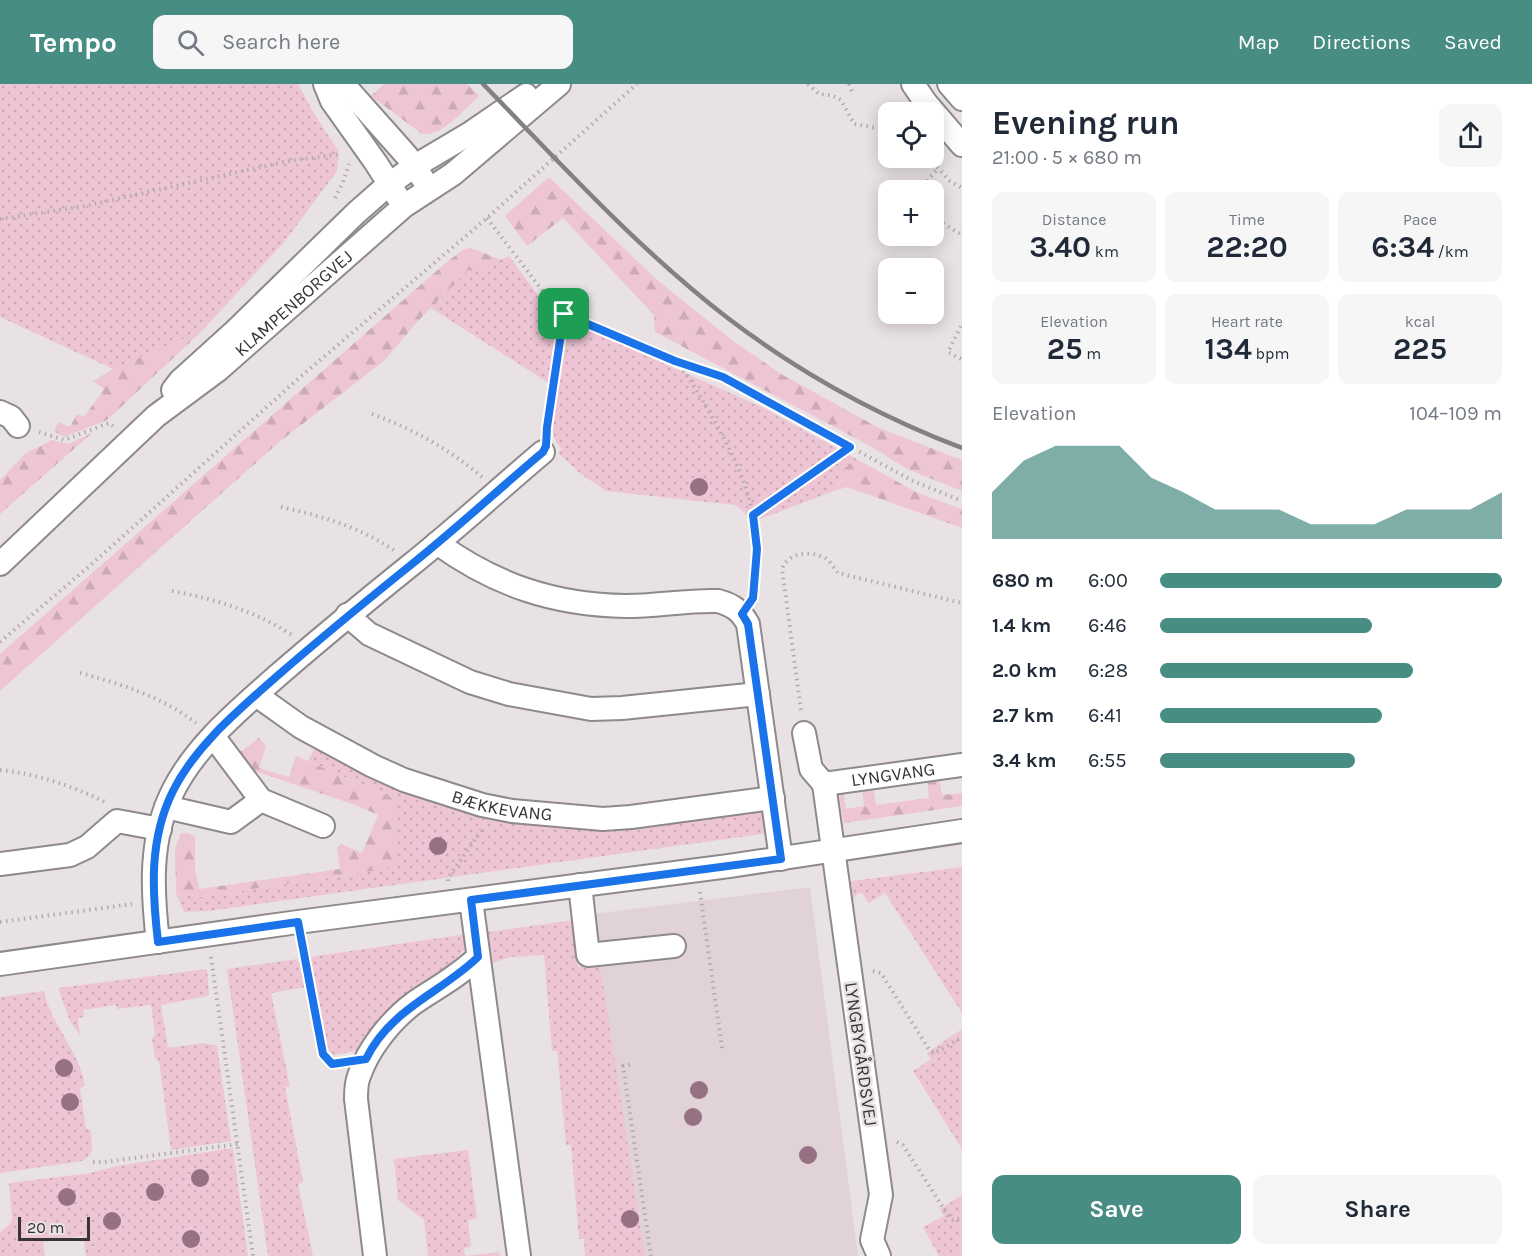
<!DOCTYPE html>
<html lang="en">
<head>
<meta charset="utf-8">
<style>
  :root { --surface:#fff; --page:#f6f6f7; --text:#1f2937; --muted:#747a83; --accent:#488d83 }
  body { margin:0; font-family:Karla,sans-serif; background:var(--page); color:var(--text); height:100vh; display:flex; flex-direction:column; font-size:22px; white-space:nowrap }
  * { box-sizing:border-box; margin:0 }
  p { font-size:20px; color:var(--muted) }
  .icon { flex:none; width:33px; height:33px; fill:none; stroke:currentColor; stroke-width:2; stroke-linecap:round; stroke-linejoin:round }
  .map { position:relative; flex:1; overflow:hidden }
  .drawer { display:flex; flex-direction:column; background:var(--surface); width:570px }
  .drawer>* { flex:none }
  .controls { position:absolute; left:878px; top:18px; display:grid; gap:12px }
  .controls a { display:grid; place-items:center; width:66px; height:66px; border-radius:12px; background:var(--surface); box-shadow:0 3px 15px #0003; font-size:30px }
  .scale { position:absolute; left:18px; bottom:15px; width:72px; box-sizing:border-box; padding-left:6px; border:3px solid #373435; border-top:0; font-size:16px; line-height:21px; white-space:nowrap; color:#373435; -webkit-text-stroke:4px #e9e2e5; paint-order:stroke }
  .pin { position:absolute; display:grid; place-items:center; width:51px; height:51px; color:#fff; margin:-26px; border-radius:12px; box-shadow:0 3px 9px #0006 }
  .round { display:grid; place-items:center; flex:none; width:63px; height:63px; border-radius:12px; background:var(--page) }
  .head { display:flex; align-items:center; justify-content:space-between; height:102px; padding:0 30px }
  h1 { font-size:33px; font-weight:700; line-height:45px }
  .metrics { display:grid; grid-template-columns:repeat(3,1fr); gap:9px; height:102px; padding:6px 30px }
  .metrics div { display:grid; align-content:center; border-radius:12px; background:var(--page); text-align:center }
  .metrics b { font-size:30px; font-weight:700 }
  .metrics small { font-size:16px; font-weight:400 }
  .metrics p { font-size:16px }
  .chart { height:168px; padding:12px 30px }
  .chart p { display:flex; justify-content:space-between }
  .chart svg { width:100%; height:108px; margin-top:6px; fill:var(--accent); opacity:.7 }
  .cta { display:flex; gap:12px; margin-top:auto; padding:12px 30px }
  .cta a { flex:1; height:69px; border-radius:12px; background:var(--accent); color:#fff; font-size:24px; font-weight:700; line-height:69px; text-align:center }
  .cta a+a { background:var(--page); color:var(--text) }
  ul { padding:0 30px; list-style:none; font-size:20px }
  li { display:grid; grid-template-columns:96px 72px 1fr; align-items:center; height:45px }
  li i { height:15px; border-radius:8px; background:var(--accent) }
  header { display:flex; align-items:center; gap:36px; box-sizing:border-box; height:84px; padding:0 30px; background:var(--accent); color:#fff }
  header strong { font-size:28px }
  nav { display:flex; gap:33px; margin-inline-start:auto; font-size:21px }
  .search { width:420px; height:54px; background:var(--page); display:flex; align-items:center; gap:15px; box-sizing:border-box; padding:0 21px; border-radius:12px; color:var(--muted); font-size:22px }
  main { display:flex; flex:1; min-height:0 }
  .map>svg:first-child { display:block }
</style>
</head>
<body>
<header>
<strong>Tempo</strong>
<div class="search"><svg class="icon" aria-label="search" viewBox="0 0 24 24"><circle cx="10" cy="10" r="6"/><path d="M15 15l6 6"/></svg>Search here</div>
<nav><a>Map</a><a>Directions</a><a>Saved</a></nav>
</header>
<main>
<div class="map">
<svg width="962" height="1172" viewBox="0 0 962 1172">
  <defs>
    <pattern id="grass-dots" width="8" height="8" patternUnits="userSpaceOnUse" patternTransform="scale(1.5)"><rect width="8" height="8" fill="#edc5d4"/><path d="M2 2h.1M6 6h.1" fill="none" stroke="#ccaab7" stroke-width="1.8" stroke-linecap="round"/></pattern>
    <pattern id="forest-firs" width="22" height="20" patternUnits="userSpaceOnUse" patternTransform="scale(1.5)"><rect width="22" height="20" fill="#edc5d4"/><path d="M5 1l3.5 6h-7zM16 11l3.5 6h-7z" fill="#ccaab7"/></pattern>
  </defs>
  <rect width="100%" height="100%" fill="#e9e2e5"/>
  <!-- built -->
  <polygon fill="#e0d2d7" points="810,803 858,1172 645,1172 613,971 593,830"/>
  <!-- grass -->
  <g fill="url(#grass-dots)">
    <polygon points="0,0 298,0 313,28 339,68 337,87 285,157 202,247 113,285 0,233"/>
    <path d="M509,172l47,64 41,14 165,73 98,54 -8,2 -18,28 -74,28h-11l-6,-8 -8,-6 -129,-14 -25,-17 -23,-21 4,-4c-17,-14 -7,-43 -5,-63l-10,-4 -116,-74 37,-38 25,-3 3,-9 4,2z"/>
    <polygon points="317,660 495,731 761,727 764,729 770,749 208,827 184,828 176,809 199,813 366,788 397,716 308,677"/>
    <polygon points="962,783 962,929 885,809 869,819 862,809 857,810 851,820 844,798"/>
    <polygon points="575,836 578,883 600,880 645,1172 585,1172 584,1155 579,1155 571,1061 566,1061 557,967 552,967 544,871 511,873 492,879 488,848"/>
    <polygon points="467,850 468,856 464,866 456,875 400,919 360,966 334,971 325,963 313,901 310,873"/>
    <polygon points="297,875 302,884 306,903 271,909 290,1003 285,1003 303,1097 298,1100 313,1172 268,1172 227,885"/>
    <polygon points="207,885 209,910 207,912 161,921 168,964 204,959 217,962 231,1057 171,1066 159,977 155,974 152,954 155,950 151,921 117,925 116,921 83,926 84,933 78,934 80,951 70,937 58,904"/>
    <path d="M44,907c7,35 36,60 41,95l-5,2 6,40 5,3 1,20 -7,9 -9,2 -76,11v-176z"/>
    <polygon points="962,945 962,1065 913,987 931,975 927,969"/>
    <polygon points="233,1064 248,1172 86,1172 83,1152 43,1158 45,1172 0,1172 0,1148 10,1140 12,1135 9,1099 90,1089 117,1082"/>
    <polygon points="468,1066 477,1134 468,1136 471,1163 464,1164 465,1172 499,1168 500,1172 428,1172 424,1136 398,1116 394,1075"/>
    <polygon points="962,1111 962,1172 939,1172 923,1143 944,1132 940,1125"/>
  </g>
  <!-- forest -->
  <g fill="url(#forest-firs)">
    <path d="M384,0h83l12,12c-16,14 -35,40 -57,38l-51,-38z"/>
    <polygon points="549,93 656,195 732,256 781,290 879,344 962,376 962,407 907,385 872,363 655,248 654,231 563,134 527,162 505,132"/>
    <polygon points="471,164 496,174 493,183 487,190 468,186 418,237 385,276 278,359 0,607 0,570 449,176 465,165"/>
    <polygon points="202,247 107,336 64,353 54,347 58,338 70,343 77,330 84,333 104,305 93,297 113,285"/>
    <polygon points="92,349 0,430 0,396 25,370 52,356 68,360"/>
    <polygon points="860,377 918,409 962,425 962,444 847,403 834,407 843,394 842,386 852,379"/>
    <polygon points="259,654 266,662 259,684 289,693 296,672 397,716 398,777 384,785 366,788 199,813 176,809 175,765 181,749 188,749 195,753 195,783 199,805 340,785 337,764 341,760 362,769 378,731 358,722 249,685 239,669"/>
    <polygon points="939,693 942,711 962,709 962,722 844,739 838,707 843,707 846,725 864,722 862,703 873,702 876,721 929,714 927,695"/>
  </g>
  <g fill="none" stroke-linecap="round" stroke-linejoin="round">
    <!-- minor casing -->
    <g stroke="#8e898a" stroke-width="26">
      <g id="minor">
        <polyline points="325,0 332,17 376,79 397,112"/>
        <polyline points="343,0 407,72 423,95"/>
        <polyline points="913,0 926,19 962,61"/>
        <polyline points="949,0 962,15"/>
        <polyline points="173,306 180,297 233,249 356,129 389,100 415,82 469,50 526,11"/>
        <polyline points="0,328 11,333 18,342"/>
        <path d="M437,459c58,42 117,62 189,63 31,0 61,-6 92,-5 15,4 23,10 30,23l33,235"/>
        <path id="s1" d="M0,480l156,-148 62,-46 186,-164 49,-32 106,-90"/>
        <polyline points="347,531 369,550 470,598 509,610 591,625 622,624 758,610"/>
        <path id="s2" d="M256,611l45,32 72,39 31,14 78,25 30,6 91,8 28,-2 142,-19"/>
        <polyline points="804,649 811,685 824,700"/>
        <polyline points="213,652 261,716 323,742"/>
        <polyline points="166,723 231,738 261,716"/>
        <polyline points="0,780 70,771 87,763 117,737 160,745"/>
        <polyline points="580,801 588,871 674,862"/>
        <polyline points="471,816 519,1172"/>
        <path d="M158,858c-6,-52 -9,-103 15,-151 23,-46 66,-81 103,-114 45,-39 90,-76 136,-113 45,-36 87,-75 131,-112"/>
        <polyline points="0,880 298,838 729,782 962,747"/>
        <path d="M375,1172l-19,-157c0,-7 0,-16 3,-23 9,-27 32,-56 55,-73 22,-15 45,-27 64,-46"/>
        <path id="s3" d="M879,1172l-7,-16 9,-45 -57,-411 138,-19"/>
      </g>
    </g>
    <!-- path -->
    <g stroke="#b1abad" stroke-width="4" stroke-dasharray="1.5 4.5" stroke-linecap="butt">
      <polyline points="808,0 819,10 831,11 841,16 854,40 888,46"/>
      <polyline points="849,0 852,7"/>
      <polyline points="929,74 950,97 962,104"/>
      <polyline points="919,106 938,84"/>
      <polyline points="335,114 343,98 349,80"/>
      <polyline points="933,133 962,151"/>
      <polyline points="487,134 554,222 564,230 675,277 723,293 913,397 962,417"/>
      <polyline points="0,135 85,122 288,77 341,70"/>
      <polyline points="961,275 948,268 962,240"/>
      <path d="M676,277c14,17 24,35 35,54 24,42 45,84 46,133 0,15 -3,31 -4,46"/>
      <path d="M372,330c41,15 77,35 110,63"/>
      <polyline points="547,347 564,230"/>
      <polyline points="39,348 64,356 109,339 113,342"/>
      <path d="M281,423c41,9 79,20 114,44"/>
      <polyline points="753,431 851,363"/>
      <path d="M172,507c43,8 83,20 120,44"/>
      <polyline points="0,558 93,479 299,294 487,134 637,0"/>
      <path d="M80,589c42,11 82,24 116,50"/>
      <path d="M801,626l-19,-141c6,-16 27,-19 43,-11 5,3 9,10 13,15l124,30"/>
      <path d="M0,686c39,4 72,16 107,33"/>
      <polyline points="448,797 448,794 483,744"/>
      <polyline points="700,808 722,964"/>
      <polyline points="0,838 132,820"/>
      <polyline points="302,859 323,970 332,980 339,979"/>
      <polyline points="211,873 253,1172"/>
      <polyline points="873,887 881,889 930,967 935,969 962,953"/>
      <polyline points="630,981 623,982 651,1172"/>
      <polyline points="897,1058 903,1061 949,1133 953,1136 962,1134"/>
      <polyline points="93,1078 105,1078 238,1060"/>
    </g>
    <!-- minor -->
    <use href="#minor" stroke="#fff" stroke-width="22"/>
    <!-- rail -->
    <path stroke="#847f81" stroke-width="4.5" d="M483,0c79,81 156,166 246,235 71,54 149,97 233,129"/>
  </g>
  <!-- trees -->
  <g fill="#967083">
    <circle cx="699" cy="403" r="9"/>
    <circle cx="438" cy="762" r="9"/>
    <circle cx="64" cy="984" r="9"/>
    <circle cx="699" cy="1006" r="9"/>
    <circle cx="70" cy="1018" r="9"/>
    <circle cx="693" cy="1033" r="9"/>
    <circle cx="808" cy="1071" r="9"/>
    <circle cx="200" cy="1094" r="9"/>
    <circle cx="155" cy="1108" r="9"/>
    <circle cx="67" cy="1113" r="9"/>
    <circle cx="630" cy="1135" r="9"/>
    <circle cx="112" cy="1137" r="9"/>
    <circle cx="191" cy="1155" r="9"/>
  </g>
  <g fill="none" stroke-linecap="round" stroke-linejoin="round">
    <!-- route casing -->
    <g stroke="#fff" stroke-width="12">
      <path id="route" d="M564,230l111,47 48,16 127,70 -97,68 4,34 -4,49 -11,16 6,10 33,235 -310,41 7,57c-37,36 -88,52 -112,102l-34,5 -9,-10 -25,-132 -140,20c-6,-52 -9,-103 15,-151 23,-46 66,-81 103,-114 45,-39 90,-76 136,-113 45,-36 87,-75 131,-112l3,-6 1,-19z"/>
    </g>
    <!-- route -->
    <use href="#route" stroke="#1a73e8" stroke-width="8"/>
  </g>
  <g text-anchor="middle" stroke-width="5" stroke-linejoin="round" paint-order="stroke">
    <!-- street labels -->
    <g font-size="18" fill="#373435" stroke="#e9e2e5">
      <text dy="6" stroke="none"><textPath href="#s1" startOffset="393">KLAMPENBORGVEJ</textPath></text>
      <text dy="6" stroke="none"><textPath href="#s3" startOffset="548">LYNGVANG</textPath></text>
      <text dy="6" stroke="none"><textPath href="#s2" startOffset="273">BÆKKEVANG</textPath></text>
      <text transform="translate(861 970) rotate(82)" y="6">LYNGBYGÅRDSVEJ</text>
    </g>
  </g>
</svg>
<div class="controls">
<a><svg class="icon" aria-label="locate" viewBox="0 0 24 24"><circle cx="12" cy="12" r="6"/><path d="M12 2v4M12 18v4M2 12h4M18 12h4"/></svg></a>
<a>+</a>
<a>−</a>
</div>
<div class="scale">20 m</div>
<div class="pin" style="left:564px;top:230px;background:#1e9e55"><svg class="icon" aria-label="arrive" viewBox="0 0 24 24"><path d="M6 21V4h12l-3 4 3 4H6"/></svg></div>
</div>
<section class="drawer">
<div class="head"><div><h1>Evening run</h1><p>21:00 · 5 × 680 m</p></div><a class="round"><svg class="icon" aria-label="share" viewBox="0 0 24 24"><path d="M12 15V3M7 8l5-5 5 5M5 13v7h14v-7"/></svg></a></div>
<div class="metrics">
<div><p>Distance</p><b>3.40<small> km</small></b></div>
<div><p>Time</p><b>22:20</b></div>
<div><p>Pace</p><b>6:34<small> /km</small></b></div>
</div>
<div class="metrics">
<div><p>Elevation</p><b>25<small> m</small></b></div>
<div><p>Heart rate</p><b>134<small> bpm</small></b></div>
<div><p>kcal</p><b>225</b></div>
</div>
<div class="chart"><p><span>Elevation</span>104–109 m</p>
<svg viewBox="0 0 160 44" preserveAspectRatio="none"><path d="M0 44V25L10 12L20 6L30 6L40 6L50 19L60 25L70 32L80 32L90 32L100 38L110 38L120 38L130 32L140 32L150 32L160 25V44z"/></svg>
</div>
<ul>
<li><b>680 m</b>6:00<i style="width:100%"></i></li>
<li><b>1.4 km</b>6:46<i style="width:62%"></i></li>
<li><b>2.0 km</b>6:28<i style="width:74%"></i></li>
<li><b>2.7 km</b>6:41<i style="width:65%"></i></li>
<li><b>3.4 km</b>6:55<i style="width:57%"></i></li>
</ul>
<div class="cta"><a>Save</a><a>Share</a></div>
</section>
</main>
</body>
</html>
